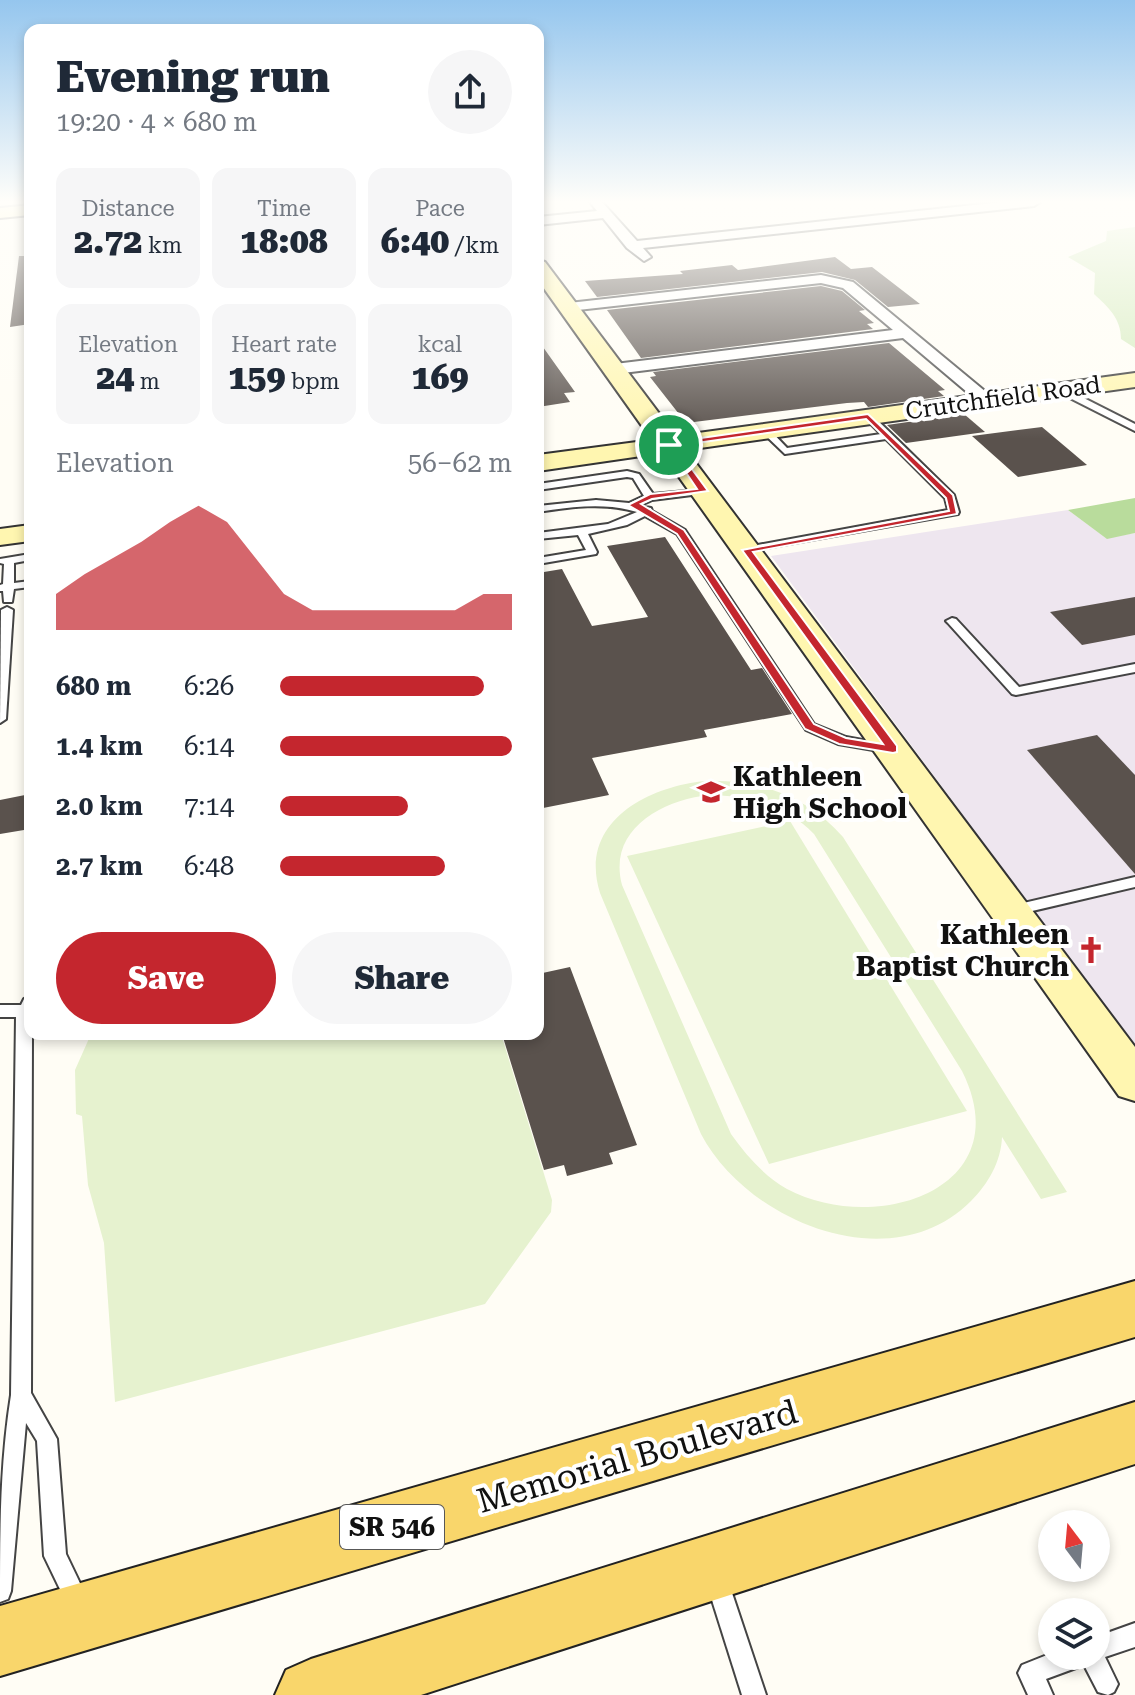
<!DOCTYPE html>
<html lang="en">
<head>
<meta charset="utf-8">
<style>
  :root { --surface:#fff; --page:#f6f6f7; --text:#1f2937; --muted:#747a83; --accent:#c4262e }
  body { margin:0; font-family:"Roboto Serif",serif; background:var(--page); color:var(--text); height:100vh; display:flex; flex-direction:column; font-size:30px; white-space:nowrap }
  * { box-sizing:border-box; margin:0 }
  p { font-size:26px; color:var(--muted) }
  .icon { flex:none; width:44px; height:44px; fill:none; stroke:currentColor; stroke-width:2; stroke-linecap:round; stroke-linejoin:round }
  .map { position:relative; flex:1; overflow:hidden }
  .side { position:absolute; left:24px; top:24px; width:520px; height:1016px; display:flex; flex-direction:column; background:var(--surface); border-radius:16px; box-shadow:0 4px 12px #0003 }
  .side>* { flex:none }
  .needle { width:52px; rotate:344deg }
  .buttons { position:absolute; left:1038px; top:1510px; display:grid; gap:16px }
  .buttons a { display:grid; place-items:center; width:72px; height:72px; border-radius:50%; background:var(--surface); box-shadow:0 4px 12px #0003; font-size:40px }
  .pin { position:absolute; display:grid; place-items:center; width:68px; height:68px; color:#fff; margin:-34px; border:4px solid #fff; border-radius:50%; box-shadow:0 2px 8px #0007 }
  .round { display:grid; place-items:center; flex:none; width:84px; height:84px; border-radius:42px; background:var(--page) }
  .headline { display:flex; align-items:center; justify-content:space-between; height:136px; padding:0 32px }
  h1 { font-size:44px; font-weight:800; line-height:60px }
  .figures { display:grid; grid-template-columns:repeat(3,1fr); gap:12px; height:136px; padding:8px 32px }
  .figures div { display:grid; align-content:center; border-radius:16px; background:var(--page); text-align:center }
  .figures b { font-size:34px; font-weight:800 }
  .figures small { font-size:22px; font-weight:400 }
  .figures p { font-size:22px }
  .chart { height:224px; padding:16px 32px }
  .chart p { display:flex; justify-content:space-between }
  .chart svg { width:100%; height:144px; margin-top:8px; fill:var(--accent); opacity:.7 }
  .cta { display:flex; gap:16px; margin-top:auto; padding:16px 32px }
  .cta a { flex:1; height:92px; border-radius:48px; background:var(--accent); color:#fff; font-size:32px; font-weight:800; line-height:92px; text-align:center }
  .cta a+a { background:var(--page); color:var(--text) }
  ul { padding:0 32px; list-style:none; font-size:26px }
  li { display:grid; grid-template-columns:128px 96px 1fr; align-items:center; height:60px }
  li i { height:20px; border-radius:10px; background:var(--accent) }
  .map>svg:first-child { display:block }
</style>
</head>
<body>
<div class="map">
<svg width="1135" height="1695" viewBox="0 0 1135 1695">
  <rect width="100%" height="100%" fill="#fffdf5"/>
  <!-- industrial -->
  <polygon fill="#eee6ef" points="1068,510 1106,538 1135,533 1135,1047 771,556"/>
  <!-- green -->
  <path fill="#d5ebbd" d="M1135,227v121l-14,-9c0,-21 -13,-32 -27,-45l1,-21 -27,-16 38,-16 1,-10z"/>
  <!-- forest -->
  <polygon fill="#b9dc9c" points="1135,498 1135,533 1107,539 1068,510"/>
  <!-- pitch -->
  <g fill="#e6f2cf" fill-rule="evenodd">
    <path d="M705,781c55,-2 102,15 138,56l224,355 -26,7 -39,-62c-1,25 -14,47 -31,64 -79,80 -224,21 -270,-67l-101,-241c-22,-70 46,-106 105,-112zM702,796c40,-3 83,8 112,38l148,237c59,118 -86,165 -175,118 -23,-13 -41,-34 -56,-55l-109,-249c-14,-53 35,-82 80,-89z"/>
    <polygon points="790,821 967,1111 769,1164 627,856"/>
    <polygon points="91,1034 501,1034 552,1200 551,1212 485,1304 115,1402 104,1243 88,1185 82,1116 76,1114 75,1070"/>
  </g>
  <!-- building -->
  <g fill="#5a524d">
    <polygon points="19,256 30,256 30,324 10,327"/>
    <polygon points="835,257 851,269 872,267 920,304 888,307 855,280 822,272 597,297 585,281 683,274 680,271 732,265 738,270"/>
    <polygon points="821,286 842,291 865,310 859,311 874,323 867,324 873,329 641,358 607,310"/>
    <polygon points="538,340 575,392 564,393 570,402 538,407"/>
    <polygon points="889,343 945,390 938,391 944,396 868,407 864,402 847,403 686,423 650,377 656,376 653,372"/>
    <polygon points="964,414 985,432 906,443 887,425"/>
    <polygon points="1042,427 1087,465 1018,477 972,436"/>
    <polygon points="665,537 751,670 762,668 792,714 704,730 707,737 592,758 609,795 538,809 538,573 562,569 592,626 648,617 607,546"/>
    <polygon points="1135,597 1135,635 1082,645 1050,612"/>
    <polygon points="1097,735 1135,775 1135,874 1027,750"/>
    <polygon points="30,794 30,829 0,834 0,800"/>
    <polygon points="570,967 637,1145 609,1153 613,1164 567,1176 564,1165 544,1170 502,1034 538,1034 538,974"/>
  </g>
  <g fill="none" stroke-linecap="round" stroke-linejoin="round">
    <!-- lane casing -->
    <g stroke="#444" stroke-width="4">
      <g id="lane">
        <polygon points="1058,388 1064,388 1135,424 1135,431 1058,392"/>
        <polygon points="865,414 871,414 954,495 959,512 958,514 743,552 743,548 747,547 948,510 945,498 886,439 785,454 760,430 768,428 787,448 881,434 865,418"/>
        <path d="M627,471l12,3 14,20 55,-5v4l-56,7 -13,6 12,2 1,3 33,19 129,194 32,13 44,8 1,3 -1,3 -5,1 -47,-8 -32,-14 -129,-196 -32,-18 -18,9 -39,9 9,18 -1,2 -58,10v-6l48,-8 -8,-15 -40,4v-6l70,-9 29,-12c-33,-10 -66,-5 -99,0v-6l58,-6 33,3 15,-7 -11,-18 -6,-1 -89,13v-6z"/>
        <polygon points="30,554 30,560 14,563 14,583 30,581 30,587 14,589 12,602 4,602 3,591 0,591 0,585 3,584 4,564 0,563 0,559"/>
        <polygon points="7,607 13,610 6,719 0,723 1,610"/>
        <polygon points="952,618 956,619 1019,687 1135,664 1135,672 1016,695 1012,694 948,623 946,621"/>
        <polygon points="1135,877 1135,887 1011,916 1006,915 1004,911 1006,907 1011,906"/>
        <path d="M30,997v37h2l-1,359 26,46 9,115 23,48 -3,8 -8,3 -8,-3 -26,-54 -7,-115 -11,-18 -15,168 -3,8 -8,3c0,-70 0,-138 11,-207l5,-378h-16v-12h21l3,-6z"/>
        <polygon points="717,1570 725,1573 728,1581 766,1695 742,1695 706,1581 709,1573"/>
        <polygon points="1135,1623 1135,1647 1105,1657 1118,1684 1114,1692 1108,1695 1098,1692 1084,1665 1046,1679 1053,1695 1028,1695 1018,1673 1022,1665 1052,1653 1052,1656 1096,1656 1096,1637"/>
      </g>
    </g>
    <!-- street casing -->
    <g stroke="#444" stroke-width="4">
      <g id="street">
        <polygon points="590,202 602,202 637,241 1002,202 1040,202 1034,206 643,248 651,257 644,261 627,248 603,218 538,225 538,217 597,211"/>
        <polygon points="821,275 853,282 992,397 992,403 980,403 903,338 615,374 607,369 615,364 893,330 843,288 821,283 569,311 562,307 569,303"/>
      </g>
    </g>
    <!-- secondary casing -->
    <g stroke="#333" stroke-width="4">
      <g id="secondary">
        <polygon points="30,205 30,215 0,218 0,208"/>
        <polygon points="538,260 545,262 676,436 1135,373 1135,387 686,450 1135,1047 1135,1101 1119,1096 662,453 538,471 538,455 652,440 538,280"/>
        <polygon points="30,525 30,541 0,545 0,529"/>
      </g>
    </g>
    <!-- primary casing -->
    <g stroke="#222" stroke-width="4">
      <g id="primary">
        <polygon points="1135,1281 1135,1337 0,1676 0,1606"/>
        <polygon points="1135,1402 1135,1464 421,1695 275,1695 286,1670 311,1659"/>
      </g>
    </g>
    <!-- lane -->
    <use href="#lane" fill="#fff" fill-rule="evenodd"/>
    <!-- street -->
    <use href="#street" fill="#fff" fill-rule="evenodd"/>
    <!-- secondary -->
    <use href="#secondary" fill="#fff6b0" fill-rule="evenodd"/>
    <!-- primary -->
    <use href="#primary" fill="#f9d66b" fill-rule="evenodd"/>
  </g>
  <!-- sky -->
  <linearGradient id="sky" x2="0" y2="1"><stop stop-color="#95c6ee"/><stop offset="0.46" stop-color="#fffefa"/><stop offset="1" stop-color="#fffefa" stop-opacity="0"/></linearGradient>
  <rect width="1135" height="439" fill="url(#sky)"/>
  <!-- route -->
  <path fill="#c4262e" stroke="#fff" stroke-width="2" fill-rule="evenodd" d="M868,414l85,81 4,19 -204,38 144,194v6l-4,1 -54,-9 -34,-15 -128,-195 -49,-29 22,-11 47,-5 -31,-46zM866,419l80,79 3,13 -207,39 141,194 -37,-6 -32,-14 -130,-194 -43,-26 11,-5 56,-8 -33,-45z"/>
  <!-- icons -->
  <defs>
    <g id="school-bare" transform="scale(2.16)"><path d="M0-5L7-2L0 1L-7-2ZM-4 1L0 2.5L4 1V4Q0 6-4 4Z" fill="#c4262e" stroke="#fff" stroke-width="2.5" paint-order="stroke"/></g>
    <g id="church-bare" transform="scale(2.16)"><path d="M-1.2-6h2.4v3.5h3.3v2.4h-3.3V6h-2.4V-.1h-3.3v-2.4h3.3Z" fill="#c4262e" stroke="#fff" stroke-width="2.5" paint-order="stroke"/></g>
  </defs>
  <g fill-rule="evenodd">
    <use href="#school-bare" x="711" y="792"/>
    <use href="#church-bare" x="1091" y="950"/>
  </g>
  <g text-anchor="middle" stroke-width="8" stroke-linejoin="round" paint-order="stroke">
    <!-- far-street labels -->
    <g font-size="24" fill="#111" stroke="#fff">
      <text transform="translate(1003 398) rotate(-8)" y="8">Crutchfield Road</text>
    </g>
    <!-- shield labels -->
    <rect fill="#fff" stroke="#585858" stroke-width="2" x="340" y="1505" width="104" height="44" rx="6"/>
    <g font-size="26" font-weight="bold" fill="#111">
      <text x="392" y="1536">SR 546</text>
    </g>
    <!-- poi labels -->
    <g font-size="28" font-weight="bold" fill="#111" stroke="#fff" text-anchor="start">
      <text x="733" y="786">Kathleen<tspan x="733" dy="32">High School</tspan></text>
      <text x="1069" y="944" text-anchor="end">Kathleen<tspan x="1069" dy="32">Baptist Church</tspan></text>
    </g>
    <!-- near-street labels -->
    <g font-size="34" fill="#111" stroke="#fff">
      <text transform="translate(637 1456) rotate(-16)" y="12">Memorial Boulevard</text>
    </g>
  </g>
</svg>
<div class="buttons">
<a><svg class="needle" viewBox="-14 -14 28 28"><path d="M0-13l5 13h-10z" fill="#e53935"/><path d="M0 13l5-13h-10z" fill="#747a83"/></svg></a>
<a><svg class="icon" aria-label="layers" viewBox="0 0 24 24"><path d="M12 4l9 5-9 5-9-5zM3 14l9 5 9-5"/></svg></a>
</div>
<div class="pin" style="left:669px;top:445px;background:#1e9e55"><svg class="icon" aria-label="arrive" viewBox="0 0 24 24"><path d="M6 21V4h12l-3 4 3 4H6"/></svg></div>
<section class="side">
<div class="headline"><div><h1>Evening run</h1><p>19:20 · 4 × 680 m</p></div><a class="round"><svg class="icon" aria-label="share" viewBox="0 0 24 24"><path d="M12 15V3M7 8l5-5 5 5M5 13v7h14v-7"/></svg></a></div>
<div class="figures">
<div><p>Distance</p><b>2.72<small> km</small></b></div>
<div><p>Time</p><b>18:08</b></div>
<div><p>Pace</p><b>6:40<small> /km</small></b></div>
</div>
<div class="figures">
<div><p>Elevation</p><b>24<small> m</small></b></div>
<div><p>Heart rate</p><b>159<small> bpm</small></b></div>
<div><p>kcal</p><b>169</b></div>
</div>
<div class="chart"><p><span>Elevation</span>56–62 m</p>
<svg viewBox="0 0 160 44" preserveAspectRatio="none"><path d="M0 44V33L10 27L20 22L30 17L40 11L50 6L60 11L70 22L80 33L90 38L100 38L110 38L120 38L130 38L140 38L150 33L160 33V44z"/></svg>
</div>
<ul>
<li><b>680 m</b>6:26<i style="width:88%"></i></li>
<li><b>1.4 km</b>6:14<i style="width:100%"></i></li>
<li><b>2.0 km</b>7:14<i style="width:55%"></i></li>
<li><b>2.7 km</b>6:48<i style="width:71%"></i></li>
</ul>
<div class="cta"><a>Save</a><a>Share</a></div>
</section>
</div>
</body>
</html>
